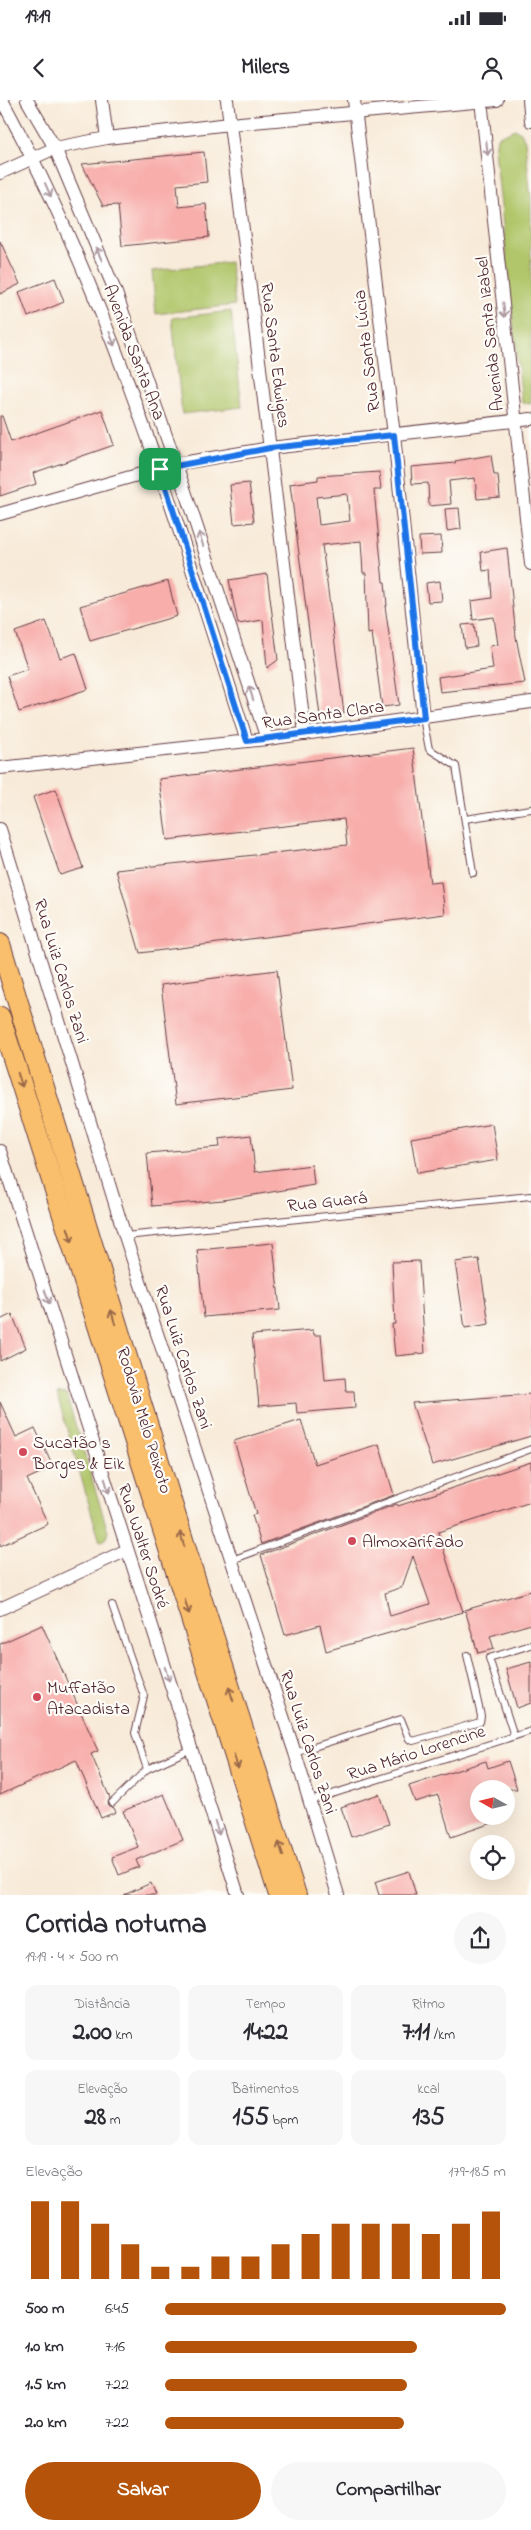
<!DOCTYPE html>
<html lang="pt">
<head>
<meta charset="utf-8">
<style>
  :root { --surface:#fff; --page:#f7f7f7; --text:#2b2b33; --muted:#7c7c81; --accent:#b45309 }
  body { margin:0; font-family:"Indie Flower",sans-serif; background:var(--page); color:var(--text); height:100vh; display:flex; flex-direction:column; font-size:19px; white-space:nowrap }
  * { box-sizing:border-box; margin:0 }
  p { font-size:16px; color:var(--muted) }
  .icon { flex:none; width:28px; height:28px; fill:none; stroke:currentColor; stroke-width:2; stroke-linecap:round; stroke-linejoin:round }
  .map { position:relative; height:1795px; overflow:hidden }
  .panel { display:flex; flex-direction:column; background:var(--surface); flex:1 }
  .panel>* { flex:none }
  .needle { width:32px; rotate:278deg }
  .buttons { position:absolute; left:470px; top:1680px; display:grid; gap:10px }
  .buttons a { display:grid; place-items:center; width:45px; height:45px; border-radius:50%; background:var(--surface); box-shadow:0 5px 20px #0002; font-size:25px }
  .pin { position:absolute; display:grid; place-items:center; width:42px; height:42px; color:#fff; margin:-21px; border-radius:10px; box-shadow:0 2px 8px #0006 }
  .round { display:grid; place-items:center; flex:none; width:52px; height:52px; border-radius:26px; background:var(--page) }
  .head { display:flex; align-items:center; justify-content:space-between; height:85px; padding:0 25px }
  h1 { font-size:28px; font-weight:700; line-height:38px }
  .metrics { display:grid; grid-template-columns:repeat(3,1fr); gap:8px; height:85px; padding:5px 25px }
  .metrics div { display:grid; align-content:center; border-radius:12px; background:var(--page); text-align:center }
  .metrics b { font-size:25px; font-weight:700 }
  .metrics small { font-size:14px; font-weight:400 }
  .metrics p { font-size:14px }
  .chart { height:140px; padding:10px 25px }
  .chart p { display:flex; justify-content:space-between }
  .chart svg { width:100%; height:90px; margin-top:5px; stroke:var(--accent); stroke-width:6 }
  .button { display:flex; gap:10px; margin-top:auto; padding:10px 25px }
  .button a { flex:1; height:58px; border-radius:30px; background:var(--accent); color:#fff; font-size:20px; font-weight:700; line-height:58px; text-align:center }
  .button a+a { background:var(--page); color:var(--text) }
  ul { padding:0 25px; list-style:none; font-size:16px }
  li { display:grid; grid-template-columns:80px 60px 1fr; align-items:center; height:38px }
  li i { height:12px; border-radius:6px; background:var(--accent) }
  .status { display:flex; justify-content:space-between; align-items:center; height:35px; padding:0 25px; background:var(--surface); direction:ltr }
  .status svg { height:14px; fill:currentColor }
  header { display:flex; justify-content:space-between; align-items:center; height:65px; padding:0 25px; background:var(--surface); font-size:22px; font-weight:700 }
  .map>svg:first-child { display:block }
</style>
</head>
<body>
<div class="status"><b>19:19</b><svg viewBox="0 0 49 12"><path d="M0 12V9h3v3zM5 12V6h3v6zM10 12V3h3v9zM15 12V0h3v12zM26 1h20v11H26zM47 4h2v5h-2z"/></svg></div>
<header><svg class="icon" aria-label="back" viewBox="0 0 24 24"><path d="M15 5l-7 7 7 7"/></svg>Milers<svg class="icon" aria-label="person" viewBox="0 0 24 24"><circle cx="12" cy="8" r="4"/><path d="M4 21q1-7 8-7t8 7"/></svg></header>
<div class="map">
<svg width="531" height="1795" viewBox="0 0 531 1795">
  <rect width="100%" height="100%" fill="#fdfcf7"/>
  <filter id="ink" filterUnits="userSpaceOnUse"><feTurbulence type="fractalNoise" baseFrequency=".02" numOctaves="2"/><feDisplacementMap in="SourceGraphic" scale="10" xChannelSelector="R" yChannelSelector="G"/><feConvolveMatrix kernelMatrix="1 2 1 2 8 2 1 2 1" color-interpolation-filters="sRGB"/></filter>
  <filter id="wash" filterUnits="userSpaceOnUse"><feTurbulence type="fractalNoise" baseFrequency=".0096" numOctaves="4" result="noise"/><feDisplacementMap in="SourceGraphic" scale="20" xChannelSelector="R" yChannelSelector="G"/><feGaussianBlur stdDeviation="1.12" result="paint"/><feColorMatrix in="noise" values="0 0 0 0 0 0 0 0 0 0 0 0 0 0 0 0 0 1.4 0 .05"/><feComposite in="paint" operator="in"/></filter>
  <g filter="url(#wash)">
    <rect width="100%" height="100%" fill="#f8ead8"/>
    <!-- green -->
    <g fill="#b1c66b" stroke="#7e724b">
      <polygon points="515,29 521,32 525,41 531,100 531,304 522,303 495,50 497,37"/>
      <polygon points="230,162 235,205 156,214 152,171"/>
      <polygon points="231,211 242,307 182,314 172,218"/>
      <polygon points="66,1294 108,1431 106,1438 100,1442 57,1295"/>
    </g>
    <g id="blocks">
      <!-- building -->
      <g fill="#f8aeab" fill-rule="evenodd">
        <polygon points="204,52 207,82 177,85 179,107 206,104 209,137 122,146 118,105 103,106 82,64"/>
        <polygon points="0,141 20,184 0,194"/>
        <polygon points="55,178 64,202 28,217 19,192"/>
        <polygon points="102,310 114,345 33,373 36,384 0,396 0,316 2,316 11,342"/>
        <polygon points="491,355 494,375 498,375 500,397 477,399 475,378 449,381 451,404 429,406 428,383 412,384 411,367 456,363 455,361"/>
        <path d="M379,372l2,18h-7l9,92h2l2,24h-2l14,99 -17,2 -10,-74 -4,1 -2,-61h-3l-2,-32 -39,4 22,168 -24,3 -30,-232 28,-4v-4zM347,394l3,27 -31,4 -3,-28z"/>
        <polygon points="249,383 254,422 234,424 230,385"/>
        <polygon points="459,408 461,429 447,431 445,409"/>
        <polygon points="441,436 442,453 420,454 419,437"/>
        <polygon points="507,448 516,537 525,583 440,592 438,577 493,569 490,546 498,545 494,517 473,520 471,501 492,498 490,470 483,471 481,452"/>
        <polygon points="267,474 278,560 267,568 263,520 238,524 229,480"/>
        <polygon points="168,481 177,516 90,541 80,506"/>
        <polygon points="440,481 442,501 428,502 426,483"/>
        <polygon points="46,521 60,558 76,553 88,589 19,612 7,576 28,569 15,532"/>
        <polygon points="474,524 477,546 465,548 462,525"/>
        <polygon points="413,648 430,783 441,782 445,814 140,853 116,770 347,745 344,719 167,740 159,679"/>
        <polygon points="56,689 83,768 60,775 33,697"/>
        <polygon points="277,870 292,990 176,1004 161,885"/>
        <polygon points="492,1024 498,1060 417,1073 411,1038"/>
        <polygon points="251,1035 255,1072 312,1065 314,1085 223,1100 152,1106 147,1053 220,1047 219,1039"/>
        <polygon points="273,1143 280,1210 204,1217 197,1150"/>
        <polygon points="479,1159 489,1224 465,1228 455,1162"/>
        <polygon points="419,1161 425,1253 395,1256 392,1224 395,1224 392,1162"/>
        <polygon points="12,1214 26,1248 0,1261 0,1220"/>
        <polygon points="313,1230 314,1235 321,1235 325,1280 345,1278 346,1291 354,1291 355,1308 297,1313 296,1303 259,1306 252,1235"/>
        <polygon points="531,1294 531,1336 432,1365 412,1303"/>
        <polygon points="0,1302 16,1337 35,1328 53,1367 27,1379 48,1424 0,1446"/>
        <polygon points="301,1320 315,1364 379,1344 394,1395 261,1444 252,1415 256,1414 234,1341"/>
        <path d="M531,1362v40l-93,30 25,80 -137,39 -6,-26 -35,10 -24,-80 136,-51 1,2zM413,1456l17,48 -40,12 -5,-23 17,-6z"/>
        <polygon points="531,1491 531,1524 490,1536 494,1549 478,1553 465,1510"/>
        <polygon points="42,1525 98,1651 91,1654 110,1698 107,1705 114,1708 116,1712 101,1718 76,1660 0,1695 0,1544"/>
        <polygon points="531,1562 531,1603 517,1608 506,1569"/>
        <polygon points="486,1661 488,1668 508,1661 517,1689 479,1689 479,1716 507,1716 507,1718 451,1737 438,1695 415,1702 409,1686"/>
        <polygon points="164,1694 183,1740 136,1760 139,1767 119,1775 112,1757 138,1747 123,1711"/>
        <polygon points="379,1694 389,1724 351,1737 341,1707"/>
        <polygon points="409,1771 416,1795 379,1795 375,1782"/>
        <polygon points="151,1783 156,1795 124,1795"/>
      </g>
    </g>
  </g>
  <g filter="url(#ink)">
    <use href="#blocks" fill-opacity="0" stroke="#643d45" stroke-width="1"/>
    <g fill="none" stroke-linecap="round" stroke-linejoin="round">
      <!-- service casing -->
      <g stroke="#643d45" stroke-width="8">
        <g id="service">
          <polyline points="423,618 429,649 456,666 473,773"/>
          <polyline points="465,719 531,709"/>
          <polyline points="125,1136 531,1096"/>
          <polyline points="232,1460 531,1349"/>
          <polyline points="112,1505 144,1596 135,1633 147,1669"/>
          <polyline points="514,1636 489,1558 531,1545"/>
          <polyline points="295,1653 401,1619 409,1639 413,1641 480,1622 481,1616 467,1555"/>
          <polyline points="310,1701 531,1631"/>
          <polyline points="112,1703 147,1669 191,1649"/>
        </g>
      </g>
      <!-- minor casing -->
      <g stroke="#643d45" stroke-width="14">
        <g id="minor">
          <path d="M2,0c110,202 175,423 245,641"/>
          <polyline points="27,0 55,48 116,193 176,364 267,639"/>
          <polyline points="102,0 107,38"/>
          <polyline points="227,0 305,634"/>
          <polyline points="354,0 394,335 423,618"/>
          <polyline points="481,0 531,464"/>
          <polyline points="529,0 531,21"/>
          <polyline points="0,73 55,48 107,38 230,24 497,0"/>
          <polyline points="0,414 176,364 270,348 531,319"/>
          <polyline points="0,668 267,639 531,602"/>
          <polyline points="0,729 125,1136 295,1653 338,1795"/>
          <polyline points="0,1051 238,1795"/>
          <polyline points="0,1509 127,1450"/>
        </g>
      </g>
      <!-- primary casing -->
      <g stroke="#643d45" stroke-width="22">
        <g id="primary">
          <polyline points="0,844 192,1469 296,1795"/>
          <polyline points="0,917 279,1795"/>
        </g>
      </g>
      <!-- service -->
      <use href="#service" stroke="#fff" stroke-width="6"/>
      <!-- minor -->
      <use href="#minor" stroke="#fff" stroke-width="12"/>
      <!-- primary -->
      <use href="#primary" stroke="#f9bf6d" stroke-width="20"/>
    </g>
    <!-- one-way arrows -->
    <defs><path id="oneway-shaft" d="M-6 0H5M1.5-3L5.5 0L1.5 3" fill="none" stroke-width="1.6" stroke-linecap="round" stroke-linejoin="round" transform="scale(1.25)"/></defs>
    <g stroke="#ae9aa0">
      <use href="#oneway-shaft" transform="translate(487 48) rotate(84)"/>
      <use href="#oneway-shaft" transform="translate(48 90) rotate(66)"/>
      <use href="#oneway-shaft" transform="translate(99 154) rotate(-113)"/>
      <use href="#oneway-shaft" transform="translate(504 210) rotate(84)"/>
      <use href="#oneway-shaft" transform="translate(112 239) rotate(70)"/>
      <use href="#oneway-shaft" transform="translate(201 439) rotate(-108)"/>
      <use href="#oneway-shaft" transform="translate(251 593) rotate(-108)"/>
      <use href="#oneway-shaft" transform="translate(47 1197) rotate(72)"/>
      <use href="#oneway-shaft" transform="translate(107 1386) rotate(73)"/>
      <use href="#oneway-shaft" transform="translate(167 1574) rotate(72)"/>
      <use href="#oneway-shaft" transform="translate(217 1728) rotate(72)"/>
    </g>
    <g stroke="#996749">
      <use href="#oneway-shaft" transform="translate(20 980) rotate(72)"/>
      <use href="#oneway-shaft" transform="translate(70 1135) rotate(72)"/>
      <use href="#oneway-shaft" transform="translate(113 1217) rotate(-107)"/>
      <use href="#oneway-shaft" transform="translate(182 1439) rotate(-107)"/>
      <use href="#oneway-shaft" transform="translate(187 1507) rotate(73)"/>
      <use href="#oneway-shaft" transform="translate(231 1594) rotate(-108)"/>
      <use href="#oneway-shaft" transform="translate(236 1662) rotate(72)"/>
      <use href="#oneway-shaft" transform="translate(281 1749) rotate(-108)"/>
    </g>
  </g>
  <g fill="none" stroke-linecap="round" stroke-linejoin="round" filter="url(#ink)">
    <!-- route casing -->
    <g stroke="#fff" stroke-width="10">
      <polygon id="route" points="394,335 424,618 247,641 160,369 270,348"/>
    </g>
    <!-- route -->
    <use href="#route" stroke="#1a73e8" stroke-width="6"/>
  </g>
  <!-- markers -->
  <g fill="#d1495b" stroke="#fdfcf7" stroke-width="2">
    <circle cx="23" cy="1352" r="5"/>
    <circle cx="352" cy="1441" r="5"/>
    <circle cx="37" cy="1597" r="5"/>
  </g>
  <g text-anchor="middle" stroke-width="4.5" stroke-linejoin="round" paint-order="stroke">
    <!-- street labels -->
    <g font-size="18" fill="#4a1f2b" stroke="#fdfcf7">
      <text transform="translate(489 234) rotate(-96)" y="6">Avenida Santa Izabel</text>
      <text transform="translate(366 251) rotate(-97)" y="6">Rua Santa Lúcia</text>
      <text transform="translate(135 252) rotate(69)" y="6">Avenida Santa Ana</text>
      <text transform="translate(276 255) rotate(83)" y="6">Rua Santa Edwiges</text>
      <text transform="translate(323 614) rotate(-8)" y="6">Rua Santa Clara</text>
      <text transform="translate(62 871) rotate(73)" y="6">Rua Luiz Carlos Zani</text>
      <text transform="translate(327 1101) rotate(-6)" y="6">Rua Guará</text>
      <text transform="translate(184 1257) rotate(72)" y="6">Rua Luiz Carlos Zani</text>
      <text transform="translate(145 1320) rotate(73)" y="6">Rodovia Melo Peixoto</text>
      <text transform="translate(144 1446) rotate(72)" y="6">Rua Walter Sodré</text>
      <text transform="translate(309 1642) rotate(72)" y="6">Rua Luiz Carlos Zani</text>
      <text transform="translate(416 1652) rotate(-18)" y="6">Rua Mário Lorencine</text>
    </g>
    <!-- poi labels -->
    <g font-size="18" fill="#4a1f2b" stroke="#fdfcf7" text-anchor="start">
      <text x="33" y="1348">Sucatão s<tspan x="33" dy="21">Borges &amp; Eik</tspan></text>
      <text x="362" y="1447">Almoxarifado</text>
      <text x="47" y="1593">Muffatão<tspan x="47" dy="21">Atacadista</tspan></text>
    </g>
  </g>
</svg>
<div class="buttons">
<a><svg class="needle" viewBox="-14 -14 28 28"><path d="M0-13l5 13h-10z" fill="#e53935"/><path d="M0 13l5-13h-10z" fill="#7c7c81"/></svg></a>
<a><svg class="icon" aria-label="locate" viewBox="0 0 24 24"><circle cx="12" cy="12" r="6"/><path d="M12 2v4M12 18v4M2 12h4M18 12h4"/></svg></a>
</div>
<div class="pin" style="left:160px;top:369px;background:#1e9e55"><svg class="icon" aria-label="arrive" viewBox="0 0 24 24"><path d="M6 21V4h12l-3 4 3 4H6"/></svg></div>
</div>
<section class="panel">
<div class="head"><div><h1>Corrida noturna</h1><p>19:19 · 4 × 500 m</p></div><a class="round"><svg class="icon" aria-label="share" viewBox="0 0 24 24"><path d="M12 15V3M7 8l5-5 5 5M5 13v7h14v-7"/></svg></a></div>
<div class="metrics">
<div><p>Distância</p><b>2.00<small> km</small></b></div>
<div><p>Tempo</p><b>14:22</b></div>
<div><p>Ritmo</p><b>7:11<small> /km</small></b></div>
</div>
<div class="metrics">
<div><p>Elevação</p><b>28<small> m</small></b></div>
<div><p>Batimentos</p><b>155<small> bpm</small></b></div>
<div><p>kcal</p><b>135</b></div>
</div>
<div class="chart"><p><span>Elevação</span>179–185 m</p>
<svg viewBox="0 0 160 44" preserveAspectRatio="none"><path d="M5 44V6M15 44V6M25 44V17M35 44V27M45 44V38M55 44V38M65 44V33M75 44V33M85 44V27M95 44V22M105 44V17M115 44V17M125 44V17M135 44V22M145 44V17M155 44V11"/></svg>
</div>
<ul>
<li><b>500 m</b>6:45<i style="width:100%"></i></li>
<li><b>1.0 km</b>7:16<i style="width:74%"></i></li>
<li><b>1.5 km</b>7:22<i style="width:71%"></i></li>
<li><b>2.0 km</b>7:22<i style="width:70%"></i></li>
</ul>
<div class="button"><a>Salvar</a><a>Compartilhar</a></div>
</section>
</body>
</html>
